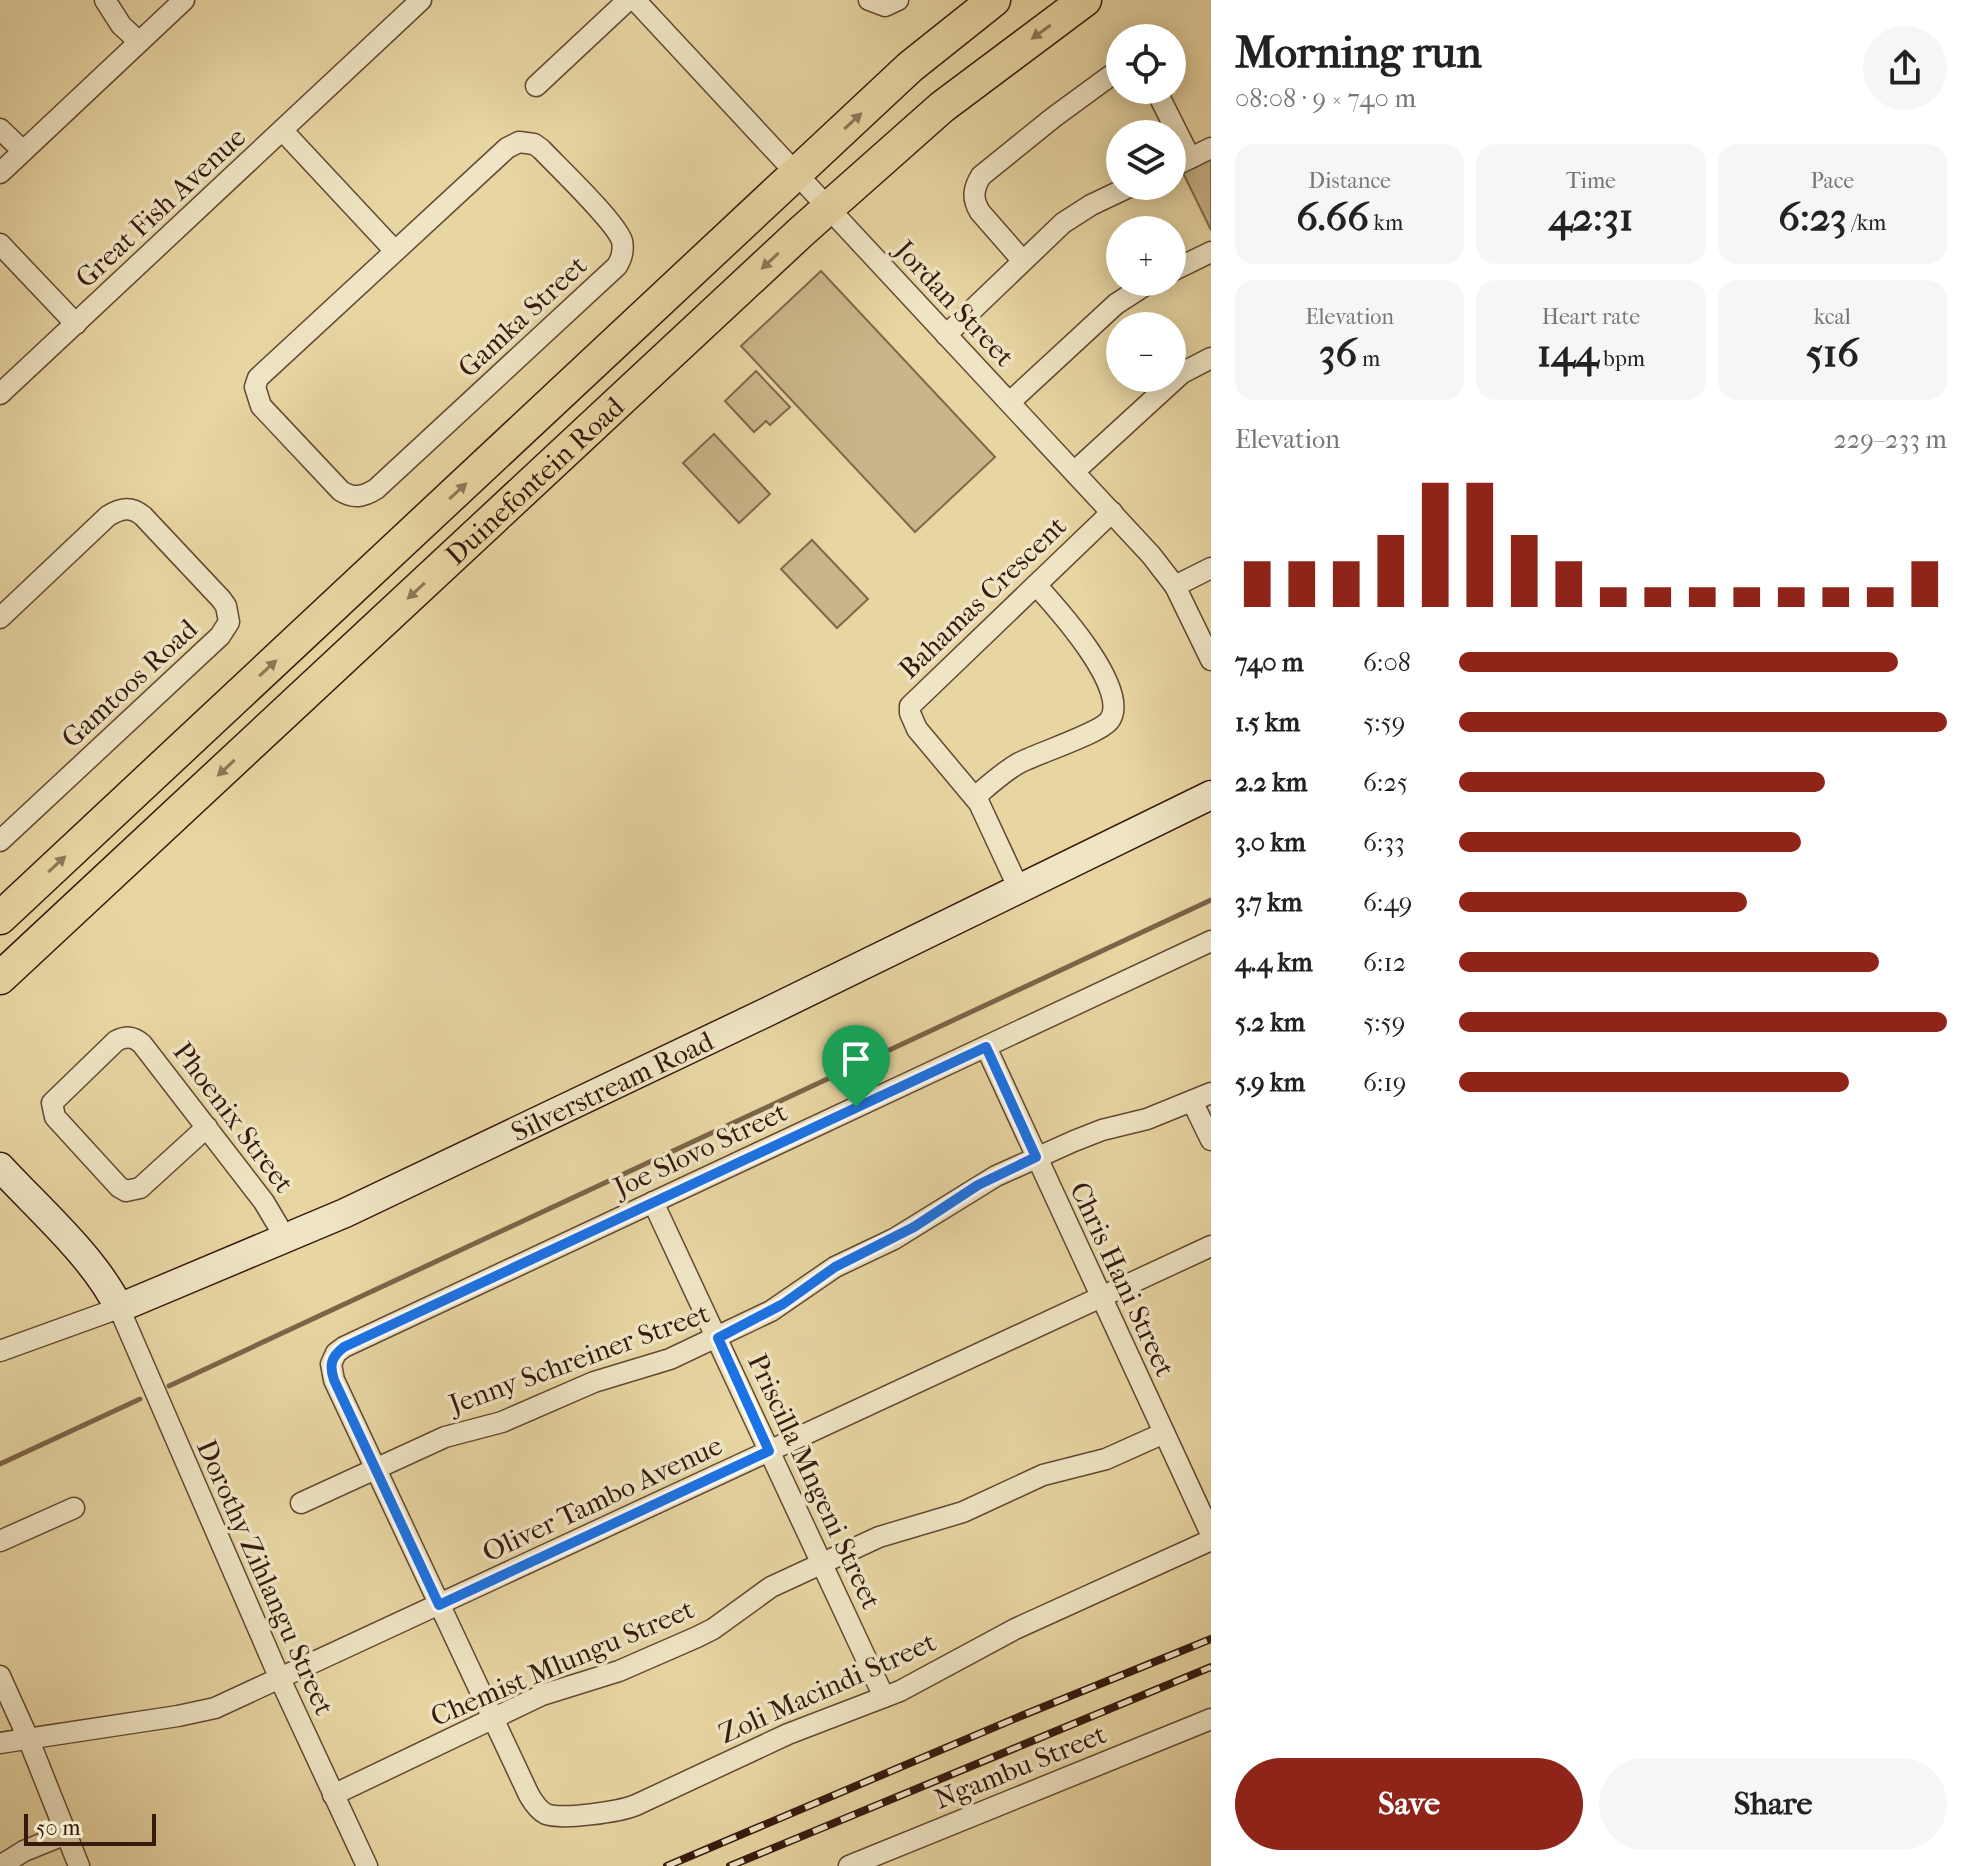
<!DOCTYPE html>
<html lang="en">
<head>
<meta charset="utf-8">
<style>
  :root { --surface:#fff; --page:#f6f6f6; --text:#222; --muted:#767676; --accent:#8f2418 }
  body { margin:0; font-family:"IM FELL French Canon",serif; background:var(--page); color:var(--text); height:100vh; display:flex; flex-direction:column; font-size:30px; white-space:nowrap }
  * { box-sizing:border-box; margin:0 }
  p { font-size:26px; color:var(--muted) }
  .icon { flex:none; width:44px; height:44px; fill:none; stroke:currentColor; stroke-width:2; stroke-linecap:round; stroke-linejoin:round }
  .map { position:relative; flex:1; overflow:hidden }
  .side { display:flex; flex-direction:column; background:var(--surface); width:760px }
  .side>* { flex:none }
  .fabs { position:absolute; left:1106px; top:24px; display:grid; gap:16px }
  .fabs a { display:grid; place-items:center; width:80px; height:80px; border-radius:50%; background:var(--surface); box-shadow:0 4px 20px #0003; font-size:40px }
  .scale { position:absolute; left:24px; bottom:20px; width:132px; box-sizing:border-box; padding-left:8px; border:4px solid #361a0e; border-top:0; font-size:22px; line-height:28px; white-space:nowrap; color:#361a0e; -webkit-text-stroke:6px #efe4c3; paint-order:stroke }
  .pin { position:absolute; display:grid; place-items:center; width:68px; height:68px; color:#fff; margin:-82px -34px; border-radius:50% 50% 50% 0; rotate:-45deg; box-shadow:0 0 8px #0007 }
  .pin .icon { rotate:45deg }
  .round { display:grid; place-items:center; flex:none; width:84px; height:84px; border-radius:42px; background:var(--page) }
  .head { display:flex; align-items:center; justify-content:space-between; height:136px; padding:0 24px }
  h1 { font-size:44px; font-weight:700; line-height:60px }
  .stats { display:grid; grid-template-columns:repeat(3,1fr); gap:12px; height:136px; padding:8px 24px }
  .stats div { display:grid; align-content:center; border-radius:20px; background:var(--page); text-align:center }
  .stats b { font-size:40px; font-weight:700 }
  .stats small { font-size:22px; font-weight:400 }
  .stats p { font-size:22px }
  .chart { height:224px; padding:16px 24px }
  .chart p { display:flex; justify-content:space-between }
  .chart svg { width:100%; height:144px; margin-top:8px; stroke:var(--accent); stroke-width:6 }
  .primary-button { display:flex; gap:16px; margin-top:auto; padding:16px 24px }
  .primary-button a { flex:1; height:92px; border-radius:48px; background:var(--accent); color:#fff; font-size:32px; font-weight:700; line-height:92px; text-align:center }
  .primary-button a+a { background:var(--page); color:var(--text) }
  ul { padding:0 24px; list-style:none; font-size:26px }
  li { display:grid; grid-template-columns:128px 96px 1fr; align-items:center; height:60px }
  li i { height:20px; border-radius:10px; background:var(--accent) }
  main { display:flex; flex:1; min-height:0 }
  .map>svg:first-child { display:block }
</style>
</head>
<body>
<main>
<div class="map">
<svg width="1211" height="1866" viewBox="0 0 1211 1866">
  <rect width="100%" height="100%" fill="#e7d5a2"/>
  <filter id="stains"><feTurbulence type="fractalNoise" baseFrequency=".0025" numOctaves="4"/><feColorMatrix values="0 0 0 0 .2 0 0 0 0 .09 0 0 0 0 .02 0 0 0 .5 -.17"/></filter>
  <radialGradient id="worn" r=".72"><stop offset=".6" stop-color="#630" stop-opacity="0"/><stop offset="1" stop-color="#630" stop-opacity=".3"/></radialGradient>
  <!-- green -->
  <g fill="#c9b589" stroke="#80684c" stroke-width="2">
    <polygon points="1211,158 1211,230 1183,173"/>
    <polygon points="821,271 995,457 915,532 741,346"/>
    <polygon points="756,371 790,407 770,425 766,421 754,432 725,401"/>
    <polygon points="714,434 770,494 739,523 683,463"/>
    <polygon points="812,540 868,599 837,628 781,569"/>
  </g>
  <g fill="none" stroke-linecap="round" stroke-linejoin="round">
    <!-- stream -->
    <g stroke="#7c6449" stroke-width="5">
      <polyline points="169,1386 1211,900"/>
      <polyline points="0,1464 140,1399"/>
    </g>
    <!-- street casing -->
    <g stroke="#624933" stroke-width="23">
      <g id="street">
        <polyline points="105,0 121,25 139,42"/>
        <polyline points="635,0 1151,555 1175,586 1211,660"/>
        <polyline points="869,0 885,6 898,0"/>
        <polyline points="536,86 628,0"/>
        <polyline points="1156,90 1190,158"/>
        <polyline points="0,129 23,151"/>
        <polyline points="283,131 395,251"/>
        <path d="M519,142l15,2 7,5c17,18 75,73 81,92 2,10 0,17 -5,25l-241,223c-13,8 -22,10 -35,2l-80,-85 -6,-19 3,-9 249,-230z"/>
        <polyline points="1172,167 1211,148"/>
        <polyline points="0,173 184,0"/>
        <polyline points="0,244 76,324"/>
        <path d="M1022,260l-42,-48c-8,-13 -7,-23 1,-36l73,-59 56,-41 10,-4"/>
        <polyline points="1172,271 1211,252"/>
        <polyline points="946,335 1063,223 1091,205 1131,186"/>
        <polyline points="0,394 421,0"/>
        <polyline points="1010,402 1116,304 1150,282"/>
        <polyline points="1075,471 1182,373 1211,358"/>
        <polyline points="1175,586 1211,568"/>
        <path d="M0,618l108,-102c13,-8 23,-10 35,0l78,83 5,7 3,16 -9,14 -220,205"/>
        <path d="M975,797c14,-12 28,-25 44,-34 19,-10 79,-29 90,-42 24,-30 -54,-115 -73,-136"/>
        <polyline points="1019,889 979,803 917,729 910,713 910,706 1112,512"/>
        <path d="M1211,941l-867,406 -8,6 -5,11 3,16 195,415c4,7 9,15 17,19 16,6 73,-2 90,-9l152,-71 112,-43 115,-62 196,-89"/>
        <polyline points="986,1047 1211,1534"/>
        <polyline points="1192,1101 1211,1140"/>
        <path d="M207,1127l-67,61 -14,3 -7,-4 -64,-70 -3,-14 64,-62c10,-5 17,-5 26,3l122,158 22,37"/>
        <polyline points="653,1202 884,1697"/>
        <polyline points="0,1351 119,1308 280,1679 367,1866"/>
        <polyline points="301,1503 445,1437 502,1422 594,1382 670,1359 771,1311 835,1267 894,1239 996,1176 1074,1141 1102,1130 1147,1119 1211,1093"/>
        <polyline points="0,1541 74,1508"/>
        <polyline points="0,1676 28,1738 79,1866"/>
        <polyline points="0,1743 178,1716 215,1708 1211,1246"/>
        <polyline points="333,1795 542,1695 619,1671 697,1637 713,1629 771,1587 879,1537 963,1512 1043,1475 1106,1459 1164,1433"/>
        <polyline points="0,1866 24,1851 66,1834"/>
        <polyline points="849,1866 1211,1719"/>
      </g>
    </g>
    <!-- secondary casing -->
    <g stroke="#361a0e" stroke-width="31">
      <g id="secondary">
        <path id="s1" d="M0,1167c39,42 95,91 119,141l226,-95 422,-201 444,-217"/>
      </g>
    </g>
    <!-- primary casing -->
    <g stroke="#361a0e" stroke-width="35">
      <g id="primary">
        <polyline points="0,918 910,67 994,0"/>
        <path id="s2" d="M0,978l801,-746 141,-125 143,-107"/>
      </g>
    </g>
    <!-- street -->
    <use href="#street" stroke="#efe4c3" stroke-width="20"/>
    <!-- secondary -->
    <use href="#secondary" stroke="#efe4c3" stroke-width="28"/>
    <!-- primary -->
    <use href="#primary" stroke="#e7d5a2" stroke-width="32"/>
    <!-- rail casing -->
    <g stroke="#361a0e" stroke-width="8">
      <g id="rail">
        <polyline points="667,1866 1021,1716 1211,1639"/>
        <polyline points="730,1866 1211,1667"/>
      </g>
    </g>
    <!-- rail -->
    <use href="#rail" stroke="#efe4c3" stroke-width="5" stroke-dasharray="15" stroke-linecap="butt"/>
  </g>
  <!-- one-way arrows -->
  <defs><path id="oneway-solid" d="M-6-.8H1V-3.2L6.5 0L1 3.2V.8H-6Z" transform="scale(2)"/></defs>
  <g fill="#8e7858">
    <use href="#oneway-solid" transform="translate(1041 32) rotate(144)"/>
    <use href="#oneway-solid" transform="translate(853 121) rotate(-43)"/>
    <use href="#oneway-solid" transform="translate(770 261) rotate(137)"/>
    <use href="#oneway-solid" transform="translate(458 491) rotate(-43)"/>
    <use href="#oneway-solid" transform="translate(416 591) rotate(137)"/>
    <use href="#oneway-solid" transform="translate(268 668) rotate(-43)"/>
    <use href="#oneway-solid" transform="translate(226 768) rotate(137)"/>
    <use href="#oneway-solid" transform="translate(57 864) rotate(-43)"/>
  </g>
  <g fill="none" stroke-linecap="round" stroke-linejoin="round">
    <!-- route casing -->
    <g stroke="#fff" stroke-width="16">
      <path id="route" d="M986,1047l50,110 -58,28 -64,42 -79,40 -52,37 -65,34 51,113 -330,154 -105,-225c-5,-15 -3,-23 10,-33z"/>
    </g>
    <!-- route -->
    <use href="#route" stroke="#1a73e8" stroke-width="10"/>
  </g>
  <g text-anchor="middle" stroke-width="7" stroke-linejoin="round" paint-order="stroke">
    <!-- street labels -->
    <g font-size="28" fill="#361a0e" stroke="#efe4c3">
      <text transform="translate(160 207) rotate(-43)" y="10">Great Fish Avenue</text>
      <text transform="translate(955 303) rotate(47)" y="10">Jordan Street</text>
      <text transform="translate(522 316) rotate(-43)" y="10">Gamka Street</text>
      <text dy="10" stroke="none"><textPath href="#s2" startOffset="730">Duinefontein Road</textPath></text>
      <text transform="translate(982 597) rotate(-44)" y="10">Bahamas Crescent</text>
      <text transform="translate(129 683) rotate(-43)" y="10">Gamtoos Road</text>
      <text dy="10" stroke="none"><textPath href="#s1" startOffset="726">Silverstream Road</textPath></text>
      <text transform="translate(234 1117) rotate(53)" y="10">Phoenix Street</text>
      <text transform="translate(700 1149) rotate(-25)" y="10">Joe Slovo Street</text>
      <text transform="translate(1123 1279) rotate(65)" y="10">Chris Hani Street</text>
      <text transform="translate(579 1358) rotate(-20)" y="10">Jenny Schreiner Street</text>
      <text transform="translate(815 1481) rotate(65)" y="10">Priscilla Mngeni Street</text>
      <text transform="translate(602 1498) rotate(-25)" y="10">Oliver Tambo Avenue</text>
      <text transform="translate(266 1577) rotate(66)" y="10">Dorothy Zihlangu Street</text>
      <text transform="translate(562 1662) rotate(-23)" y="10">Chemist Mlungu Street</text>
      <text transform="translate(827 1687) rotate(-24)" y="10">Zoli Macindi Street</text>
      <text transform="translate(1020 1766) rotate(-22)" y="10">Ngambu Street</text>
    </g>
  </g>
  <rect width="100%" height="100%" filter="url(#stains)"/>
  <rect width="100%" height="100%" fill="url(#worn)"/>
</svg>
<div class="fabs">
<a><svg class="icon" aria-label="locate" viewBox="0 0 24 24"><circle cx="12" cy="12" r="6"/><path d="M12 2v4M12 18v4M2 12h4M18 12h4"/></svg></a>
<a><svg class="icon" aria-label="layers" viewBox="0 0 24 24"><path d="M12 4l9 5-9 5-9-5zM3 14l9 5 9-5"/></svg></a>
<a>+</a>
<a>−</a>
</div>
<div class="scale">50 m</div>
<div class="pin" style="left:856px;top:1107px;background:#1e9e55"><svg class="icon" aria-label="arrive" viewBox="0 0 24 24"><path d="M6 21V4h12l-3 4 3 4H6"/></svg></div>
</div>
<section class="side">
<div class="head"><div><h1>Morning run</h1><p>08:08 · 9 × 740 m</p></div><a class="round"><svg class="icon" aria-label="share" viewBox="0 0 24 24"><path d="M12 15V3M7 8l5-5 5 5M5 13v7h14v-7"/></svg></a></div>
<div class="stats">
<div><p>Distance</p><b>6.66<small> km</small></b></div>
<div><p>Time</p><b>42:31</b></div>
<div><p>Pace</p><b>6:23<small> /km</small></b></div>
</div>
<div class="stats">
<div><p>Elevation</p><b>36<small> m</small></b></div>
<div><p>Heart rate</p><b>144<small> bpm</small></b></div>
<div><p>kcal</p><b>516</b></div>
</div>
<div class="chart"><p><span>Elevation</span>229–233 m</p>
<svg viewBox="0 0 160 44" preserveAspectRatio="none"><path d="M5 44V30M15 44V30M25 44V30M35 44V22M45 44V6M55 44V6M65 44V22M75 44V30M85 44V38M95 44V38M105 44V38M115 44V38M125 44V38M135 44V38M145 44V38M155 44V30"/></svg>
</div>
<ul>
<li><b>740 m</b>6:08<i style="width:90%"></i></li>
<li><b>1.5 km</b>5:59<i style="width:100%"></i></li>
<li><b>2.2 km</b>6:25<i style="width:75%"></i></li>
<li><b>3.0 km</b>6:33<i style="width:70%"></i></li>
<li><b>3.7 km</b>6:49<i style="width:59%"></i></li>
<li><b>4.4 km</b>6:12<i style="width:86%"></i></li>
<li><b>5.2 km</b>5:59<i style="width:100%"></i></li>
<li><b>5.9 km</b>6:19<i style="width:80%"></i></li>
</ul>
<div class="primary-button"><a>Save</a><a>Share</a></div>
</section>
</main>
</body>
</html>
